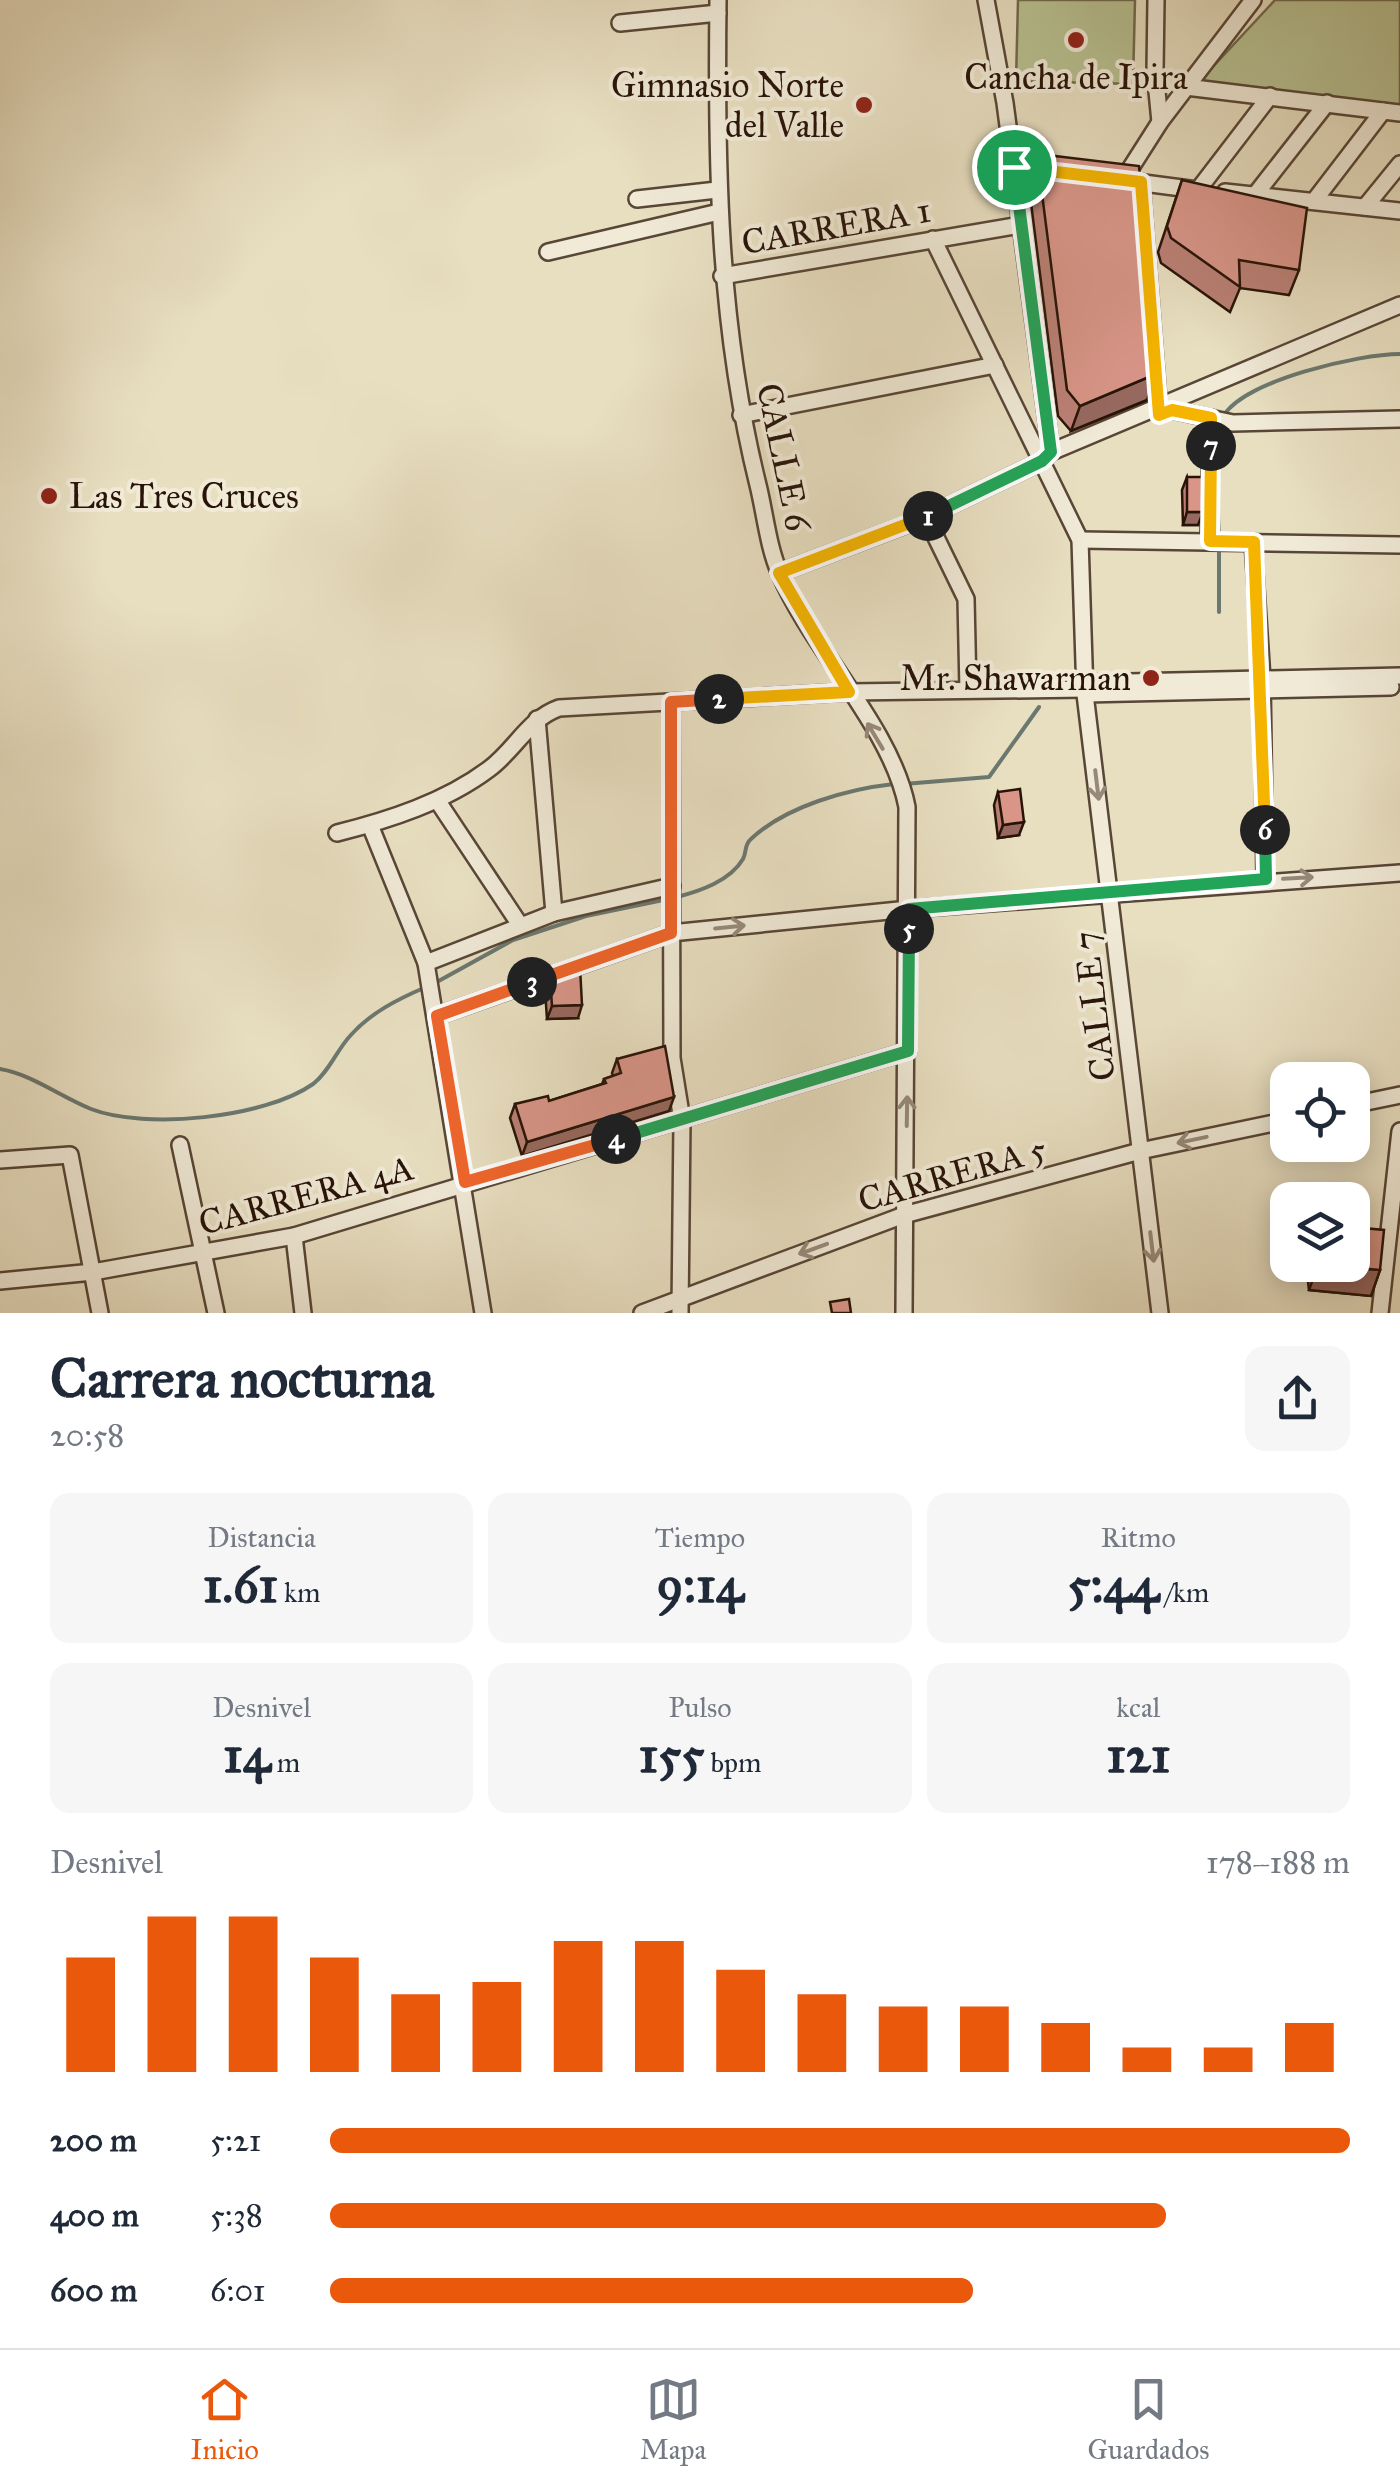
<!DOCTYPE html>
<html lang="es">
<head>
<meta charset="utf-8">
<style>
  :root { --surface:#fff; --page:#f6f6f7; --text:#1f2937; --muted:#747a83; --line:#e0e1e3; --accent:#ea580c }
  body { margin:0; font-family:"IM FELL Great Primer",serif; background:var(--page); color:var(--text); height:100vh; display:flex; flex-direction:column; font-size:38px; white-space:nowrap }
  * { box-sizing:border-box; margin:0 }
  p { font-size:32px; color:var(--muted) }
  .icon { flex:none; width:55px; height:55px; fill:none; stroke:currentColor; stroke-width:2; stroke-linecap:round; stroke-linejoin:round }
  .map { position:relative; height:1313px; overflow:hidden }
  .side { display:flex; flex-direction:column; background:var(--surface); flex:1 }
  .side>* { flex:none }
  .buttons { position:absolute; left:1270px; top:1062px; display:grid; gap:20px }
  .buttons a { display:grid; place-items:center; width:100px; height:100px; border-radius:20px; background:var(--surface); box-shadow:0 5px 25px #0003; font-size:50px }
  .pin { position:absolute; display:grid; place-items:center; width:85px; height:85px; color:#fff; margin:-42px; border:5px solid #fff; border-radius:50%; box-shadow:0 2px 10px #0007 }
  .km { position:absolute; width:50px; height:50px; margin:-25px; border-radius:50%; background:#222; color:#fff; font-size:28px; line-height:50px; text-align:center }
  .round { display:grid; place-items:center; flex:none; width:105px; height:105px; border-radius:20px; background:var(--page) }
  .headline { display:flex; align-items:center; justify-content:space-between; height:170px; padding:0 50px }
  h1 { font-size:55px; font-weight:800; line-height:75px }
  .stats { display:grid; grid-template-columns:repeat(3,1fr); gap:15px; height:170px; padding:10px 50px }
  .stats div { display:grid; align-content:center; border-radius:20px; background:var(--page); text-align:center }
  .stats b { font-size:50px; font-weight:800 }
  .stats small { font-size:28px; font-weight:400 }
  .stats p { font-size:28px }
  .chart { height:280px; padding:20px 50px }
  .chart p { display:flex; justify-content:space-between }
  .chart svg { width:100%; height:180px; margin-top:10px; stroke:var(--accent); stroke-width:6 }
  ul { padding:0 50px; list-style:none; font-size:32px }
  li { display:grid; grid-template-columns:160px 120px 1fr; align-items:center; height:75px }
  li i { height:25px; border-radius:12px; background:var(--accent) }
  .tab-bar { display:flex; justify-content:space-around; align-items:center; height:140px; border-top:2px solid var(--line); background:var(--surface); font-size:28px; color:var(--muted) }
  .tab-bar a { display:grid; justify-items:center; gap:5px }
  .tab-bar .selected { color:var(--accent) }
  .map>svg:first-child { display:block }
</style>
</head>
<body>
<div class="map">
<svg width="1400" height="1313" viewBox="0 0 1400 1313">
  <rect width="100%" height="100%" fill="#e8dfc1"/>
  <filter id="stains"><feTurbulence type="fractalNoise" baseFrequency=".002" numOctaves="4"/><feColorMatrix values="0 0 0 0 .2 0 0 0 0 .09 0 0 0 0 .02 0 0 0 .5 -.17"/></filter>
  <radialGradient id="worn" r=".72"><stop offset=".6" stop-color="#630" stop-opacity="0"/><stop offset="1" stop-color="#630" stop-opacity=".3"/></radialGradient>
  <!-- green -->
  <g fill="#b8c192" stroke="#706a4c" stroke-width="2.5">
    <polygon points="1018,0 1135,0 1133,84 1016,81"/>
    <polygon points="1275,0 1400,0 1400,112 1196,85"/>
  </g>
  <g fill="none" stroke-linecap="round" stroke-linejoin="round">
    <!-- stream -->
    <g stroke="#6b7870" stroke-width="4">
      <path d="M1224,415c22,-35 135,-61 176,-61"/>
      <polyline points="1217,492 1219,537"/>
      <polyline points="1219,547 1219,612"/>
      <polyline points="904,784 989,777 1039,707"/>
      <path d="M677,897c23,-6 53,-16 66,-38 4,-8 1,-14 8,-20 35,-33 97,-50 143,-55"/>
      <polyline points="435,983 513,940 586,916 668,899"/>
      <path d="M0,1069c31,5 61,28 91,40 54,21 174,9 222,-25 15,-11 24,-34 37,-48 20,-23 48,-37 76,-49"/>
    </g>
    <!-- minor casing -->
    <g stroke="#584636" stroke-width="20">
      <g id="minor">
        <path d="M718,0c-2,164 0,324 40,485 7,28 10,62 22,89 31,74 112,154 127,233l-3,506"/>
        <polyline points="986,0 1005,103 1051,452"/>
        <polyline points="1156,0 1155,71 1160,122"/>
        <polyline points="620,23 718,13"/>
        <polyline points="1186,87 1400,113"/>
        <polyline points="1014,167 1063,173"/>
        <polyline points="1121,180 1197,190"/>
        <polyline points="1123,180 1160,122 1253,0"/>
        <polyline points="1141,182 1159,413"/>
        <polyline points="1198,190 1270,96"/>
        <polyline points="1225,192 1400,211"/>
        <polyline points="1255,195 1327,103"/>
        <polyline points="637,199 717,190"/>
        <polyline points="1314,201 1383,111"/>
        <polyline points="1365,207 1400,164"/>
        <polyline points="933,239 1080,540 1085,694 1160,1313"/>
        <polyline points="548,252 719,212"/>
        <polyline points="722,276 1020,225"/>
        <polyline points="1172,410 1233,423 1400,419"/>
        <polyline points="741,415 995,365"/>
        <polyline points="926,517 966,599 968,690"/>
        <polyline points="1080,540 1400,545"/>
        <polyline points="1209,541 1211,418"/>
        <polyline points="1253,542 1262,679 1265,879"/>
        <polyline points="779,573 926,517 1042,461 1051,452 1400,305"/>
        <polyline points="1084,683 1400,676"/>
        <polyline points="1085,694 1391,687"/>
        <polyline points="671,702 672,1058 682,1120 680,1313"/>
        <polyline points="537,719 554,913"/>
        <polyline points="437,800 520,925"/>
        <polyline points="370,825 426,963 483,1313"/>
        <path d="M337,833c52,-13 108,-31 152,-64 26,-19 39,-50 70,-61l290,-16 236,-3"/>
        <polyline points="426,963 554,913 672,886"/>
        <polyline points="437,1016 671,933 909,909 1400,873"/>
        <polyline points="1352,1105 1400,1095"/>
        <polyline points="180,1145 216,1313"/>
        <polyline points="0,1160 70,1155 100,1313"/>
        <polyline points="294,1236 303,1313"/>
        <polyline points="0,1281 93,1272 294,1236 908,1051"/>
        <polyline points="642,1313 904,1215 1140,1151 1288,1120"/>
        <polyline points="1380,1313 1400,1131"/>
      </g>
    </g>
    <!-- minor -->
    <use href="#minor" stroke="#f0ead7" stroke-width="15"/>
  </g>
  <!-- wall -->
  <g fill="#ba8075" stroke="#281307" stroke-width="2.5">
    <polygon points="1040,178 1147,400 1071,431 1058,416 1031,203"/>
    <polygon points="1182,180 1299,270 1289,295 1240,288 1230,312 1161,263 1158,252"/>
    <polygon points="1187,477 1198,525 1183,525 1182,490"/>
    <polygon points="998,792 1019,835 998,838 994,805"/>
    <polygon points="550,977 578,1018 547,1019 545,990"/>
    <polygon points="617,1059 669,1111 522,1156 510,1118 515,1104 549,1101 602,1084 604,1079 613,1076 612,1073"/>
    <polygon points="1306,1265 1352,1265 1380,1270 1371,1296 1309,1290"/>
  </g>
  <!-- shaded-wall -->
  <g fill="#97685f" stroke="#281307" stroke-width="2.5">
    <polygon points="1156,374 1147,400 1071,431 1080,406"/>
    <polygon points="1187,512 1203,512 1198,525 1183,525"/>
    <polygon points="1024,822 1019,835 998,838 1003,825"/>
    <polygon points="582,1005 578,1018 547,1019 552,1006"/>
    <polygon points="674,1097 669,1111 522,1156 527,1142"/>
    <polygon points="1318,1265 1380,1270 1371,1296 1309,1290"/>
  </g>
  <!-- building -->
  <g fill="#d89588" stroke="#281307" stroke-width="2.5">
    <polygon points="1055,156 1139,166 1156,374 1080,406 1067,390 1040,178"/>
    <polygon points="1182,180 1307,208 1299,270 1239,260 1240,287 1171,238 1167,226"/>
    <rect x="1187" y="477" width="16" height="35"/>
    <polygon points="1020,789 1024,822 1003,825 998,792"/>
    <polygon points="580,967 582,1005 552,1006 550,977"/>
    <polygon points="665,1046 674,1097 527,1142 515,1104 548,1096 549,1101 606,1083 604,1079 621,1073 617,1059"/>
    <polygon points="1352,1227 1384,1230 1380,1270 1324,1265 1352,1265"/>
    <polygon points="849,1299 851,1313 832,1313 830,1302"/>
  </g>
  <!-- one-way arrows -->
  <defs><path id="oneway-shaft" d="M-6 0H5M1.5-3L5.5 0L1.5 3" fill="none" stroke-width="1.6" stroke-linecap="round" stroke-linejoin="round" transform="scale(2.5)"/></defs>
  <g stroke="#968979">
    <use href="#oneway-shaft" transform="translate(875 736) rotate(-121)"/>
    <use href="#oneway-shaft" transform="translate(1097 785) rotate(83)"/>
    <use href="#oneway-shaft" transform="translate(1298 878) rotate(-3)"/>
    <use href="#oneway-shaft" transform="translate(730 927) rotate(-6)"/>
    <use href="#oneway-shaft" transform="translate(907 1111) rotate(-89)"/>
    <use href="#oneway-shaft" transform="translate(1192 1140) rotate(168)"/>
    <use href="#oneway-shaft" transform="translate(1152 1247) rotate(83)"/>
    <use href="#oneway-shaft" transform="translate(813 1249) rotate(160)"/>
  </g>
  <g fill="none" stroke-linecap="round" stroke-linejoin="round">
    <!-- split-1 casing -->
    <g stroke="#fff" stroke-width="20">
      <polyline id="split-1" points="928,516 1042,461 1051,452 1014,167"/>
    </g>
    <!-- split-2 casing -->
    <g stroke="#fff" stroke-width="20">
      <polyline id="split-2" points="719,699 849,692 779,573 928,516"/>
    </g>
    <!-- split-3 casing -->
    <g stroke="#fff" stroke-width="20">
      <polyline id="split-3" points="532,982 671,933 671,702 719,699"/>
    </g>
    <!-- split-4 casing -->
    <g stroke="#fff" stroke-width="20">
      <polyline id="split-4" points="532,982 437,1016 465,1182 616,1139"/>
    </g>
    <!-- split-5 casing -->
    <g stroke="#fff" stroke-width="20">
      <polyline id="split-5" points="616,1139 908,1051 909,929"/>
    </g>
    <!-- split-6 casing -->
    <g stroke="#fff" stroke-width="20">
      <polyline id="split-6" points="909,929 909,909 1266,879 1265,830"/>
    </g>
    <!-- split-7 casing -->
    <g stroke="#fff" stroke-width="20">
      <polyline id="split-7" points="1211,446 1210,541 1254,542 1265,830"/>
    </g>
    <!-- split-8 casing -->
    <g stroke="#fff" stroke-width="20">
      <polyline id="split-8" points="1014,167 1141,182 1159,415 1172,410 1211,418 1211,446"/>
    </g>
    <!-- split-1 -->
    <use href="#split-1" stroke="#22a559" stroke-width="12"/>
    <!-- split-2 -->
    <use href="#split-2" stroke="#f5b400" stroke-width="12"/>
    <!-- split-3 -->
    <use href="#split-3" stroke="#f0652b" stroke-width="12"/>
    <!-- split-4 -->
    <use href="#split-4" stroke="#f0652b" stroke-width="12"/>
    <!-- split-5 -->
    <use href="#split-5" stroke="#22a559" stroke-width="12"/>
    <!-- split-6 -->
    <use href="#split-6" stroke="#22a559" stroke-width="12"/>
    <!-- split-7 -->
    <use href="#split-7" stroke="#f5b400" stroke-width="12"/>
    <!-- split-8 -->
    <use href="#split-8" stroke="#f5b400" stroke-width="12"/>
  </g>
  <!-- markers -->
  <g fill="#8f2418" stroke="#f0ead7" stroke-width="4">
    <circle cx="1076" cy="40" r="10"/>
    <circle cx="864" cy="105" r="10"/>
    <circle cx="49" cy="496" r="10"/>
    <circle cx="1151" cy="678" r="10"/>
  </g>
  <g text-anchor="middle" stroke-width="8" stroke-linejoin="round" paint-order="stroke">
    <!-- poi labels -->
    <g font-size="35" fill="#281307" stroke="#f0ead7" text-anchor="end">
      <text x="1076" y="89" text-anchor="middle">Cancha de Ipira</text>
      <text x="844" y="97">Gimnasio Norte<tspan x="844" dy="40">del Valle</tspan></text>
      <text x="69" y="508" text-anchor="start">Las Tres Cruces</text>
      <text x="1131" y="690">Mr. Shawarman</text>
    </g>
    <!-- street labels -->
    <g font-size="35" fill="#281307" stroke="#f0ead7">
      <text transform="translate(836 226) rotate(-10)" y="12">CARRERA 1</text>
      <text transform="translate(784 457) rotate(78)" y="12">CALLE 6</text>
      <text transform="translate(1094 1006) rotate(-97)" y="12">CALLE 7</text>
      <text transform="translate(952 1174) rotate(-16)" y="12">CARRERA 5</text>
      <text transform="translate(306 1195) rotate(-15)" y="12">CARRERA 4A</text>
    </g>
  </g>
  <rect width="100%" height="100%" filter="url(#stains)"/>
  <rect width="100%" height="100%" fill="url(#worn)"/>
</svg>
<div class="buttons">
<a><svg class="icon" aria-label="locate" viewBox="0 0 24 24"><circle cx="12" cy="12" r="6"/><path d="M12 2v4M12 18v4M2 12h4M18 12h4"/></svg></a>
<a><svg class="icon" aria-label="layers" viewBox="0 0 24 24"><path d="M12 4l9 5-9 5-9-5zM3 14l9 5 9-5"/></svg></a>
</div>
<div class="pin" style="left:1014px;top:167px;background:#1e9e55"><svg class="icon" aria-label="arrive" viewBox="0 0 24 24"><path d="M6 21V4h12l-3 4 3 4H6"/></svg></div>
<b class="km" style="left:928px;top:516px">1</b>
<b class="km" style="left:719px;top:699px">2</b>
<b class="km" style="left:532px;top:982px">3</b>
<b class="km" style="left:616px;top:1139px">4</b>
<b class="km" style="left:909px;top:929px">5</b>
<b class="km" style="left:1265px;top:830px">6</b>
<b class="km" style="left:1211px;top:446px">7</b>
</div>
<section class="side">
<div class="headline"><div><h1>Carrera nocturna</h1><p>20:58</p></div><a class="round"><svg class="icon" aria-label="share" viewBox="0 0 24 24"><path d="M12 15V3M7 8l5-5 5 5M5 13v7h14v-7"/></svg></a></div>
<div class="stats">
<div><p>Distancia</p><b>1.61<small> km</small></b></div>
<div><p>Tiempo</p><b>9:14</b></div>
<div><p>Ritmo</p><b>5:44<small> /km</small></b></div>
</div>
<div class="stats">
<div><p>Desnivel</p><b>14<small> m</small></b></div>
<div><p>Pulso</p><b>155<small> bpm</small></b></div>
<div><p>kcal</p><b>121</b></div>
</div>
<div class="chart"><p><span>Desnivel</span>178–188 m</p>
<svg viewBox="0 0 160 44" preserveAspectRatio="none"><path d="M5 44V16M15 44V6M25 44V6M35 44V16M45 44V25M55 44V22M65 44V12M75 44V12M85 44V19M95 44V25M105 44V28M115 44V28M125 44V32M135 44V38M145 44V38M155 44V32"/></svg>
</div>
<ul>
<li><b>200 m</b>5:21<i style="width:100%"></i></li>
<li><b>400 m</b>5:38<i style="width:82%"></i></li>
<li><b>600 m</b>6:01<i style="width:63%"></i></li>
</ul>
</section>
<nav class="tab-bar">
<a class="selected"><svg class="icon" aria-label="home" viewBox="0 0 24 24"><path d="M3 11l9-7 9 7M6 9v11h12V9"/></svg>Inicio</a>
<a><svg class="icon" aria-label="map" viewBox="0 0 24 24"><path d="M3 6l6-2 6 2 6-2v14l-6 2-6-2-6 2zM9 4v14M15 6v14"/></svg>Mapa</a>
<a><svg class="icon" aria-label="saved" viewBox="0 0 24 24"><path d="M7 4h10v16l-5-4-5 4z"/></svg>Guardados</a>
</nav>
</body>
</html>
